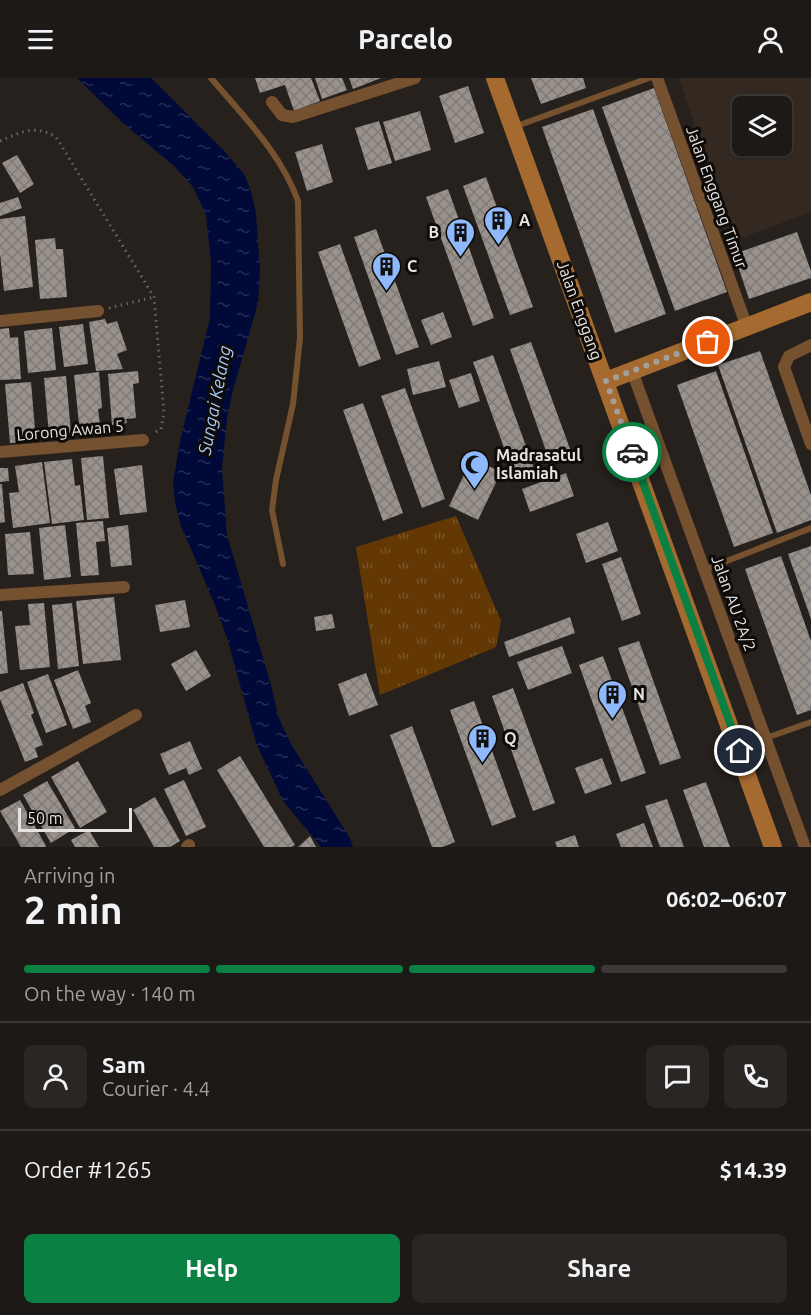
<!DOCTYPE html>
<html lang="en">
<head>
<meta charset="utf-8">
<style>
	:root { --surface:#1d1916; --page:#2a2623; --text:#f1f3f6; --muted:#a0a0a1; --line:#3b3835; --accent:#0b8043 }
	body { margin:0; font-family:Ubuntu,sans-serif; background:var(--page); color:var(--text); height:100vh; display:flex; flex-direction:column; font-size:22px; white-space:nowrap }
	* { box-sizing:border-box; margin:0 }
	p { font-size:20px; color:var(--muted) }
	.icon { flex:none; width:33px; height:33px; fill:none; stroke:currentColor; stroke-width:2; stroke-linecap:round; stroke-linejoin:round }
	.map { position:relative; height:769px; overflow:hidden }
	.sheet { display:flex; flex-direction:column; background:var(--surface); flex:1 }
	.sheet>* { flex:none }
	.tools { position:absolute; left:732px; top:18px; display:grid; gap:12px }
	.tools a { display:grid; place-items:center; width:60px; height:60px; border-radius:9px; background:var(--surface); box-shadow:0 2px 4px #0004,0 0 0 2px var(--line); font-size:30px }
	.scale { position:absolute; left:18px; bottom:15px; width:114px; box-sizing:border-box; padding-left:6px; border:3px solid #e7e3e0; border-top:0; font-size:16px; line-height:21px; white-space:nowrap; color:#e7e3e0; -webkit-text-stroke:4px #0e0b09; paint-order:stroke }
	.pin { position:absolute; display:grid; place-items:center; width:51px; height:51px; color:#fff; margin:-26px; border:3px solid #fff; border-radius:50%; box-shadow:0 2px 6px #0007 }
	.courier { position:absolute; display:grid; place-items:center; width:60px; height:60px; margin:-30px; border:4px solid #0b8043; border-radius:50%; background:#fff; color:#222; box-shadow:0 2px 8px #0007 }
	.summary em { font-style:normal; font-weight:600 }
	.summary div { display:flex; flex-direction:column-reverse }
	.summary { display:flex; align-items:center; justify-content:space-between; height:102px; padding:0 24px }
	h1 { font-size:39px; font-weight:600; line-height:45px }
	.bar { display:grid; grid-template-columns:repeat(4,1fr); gap:9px 6px; align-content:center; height:72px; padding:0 24px }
	.bar i { height:8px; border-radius:4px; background:var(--line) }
	.bar .on { background:var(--accent) }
	.bar p { grid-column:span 4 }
	.line { display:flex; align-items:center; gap:15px; padding:0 24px; border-top:2px solid var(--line) }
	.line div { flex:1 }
	.round { display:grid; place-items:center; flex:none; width:63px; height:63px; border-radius:9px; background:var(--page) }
	.cta { display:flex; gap:12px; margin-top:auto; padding:12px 24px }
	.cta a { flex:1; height:69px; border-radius:9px; background:var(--accent); color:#fff; font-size:24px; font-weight:600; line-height:69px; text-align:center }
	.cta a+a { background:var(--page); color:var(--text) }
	header { display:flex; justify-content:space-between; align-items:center; height:78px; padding:0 24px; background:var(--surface); font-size:27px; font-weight:600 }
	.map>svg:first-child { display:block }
</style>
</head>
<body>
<header><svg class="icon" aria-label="menu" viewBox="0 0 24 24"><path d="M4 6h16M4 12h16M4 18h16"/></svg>Parcelo<svg class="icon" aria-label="person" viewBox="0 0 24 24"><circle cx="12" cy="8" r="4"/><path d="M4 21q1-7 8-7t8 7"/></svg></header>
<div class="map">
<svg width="811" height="769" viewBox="0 0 811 769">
	<defs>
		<pattern id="grass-tufts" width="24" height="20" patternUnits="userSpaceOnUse" patternTransform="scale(1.5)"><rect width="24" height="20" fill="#643805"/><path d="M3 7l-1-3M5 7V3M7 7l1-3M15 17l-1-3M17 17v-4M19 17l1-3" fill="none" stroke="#7a5529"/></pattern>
		<pattern id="water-ripples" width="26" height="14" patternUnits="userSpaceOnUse" patternTransform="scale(1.5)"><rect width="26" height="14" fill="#000938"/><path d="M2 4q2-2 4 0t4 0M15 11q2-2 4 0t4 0" fill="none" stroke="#252d54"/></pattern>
		<pattern id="building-cross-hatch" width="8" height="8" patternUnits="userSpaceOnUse" patternTransform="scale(1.5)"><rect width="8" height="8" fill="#98918c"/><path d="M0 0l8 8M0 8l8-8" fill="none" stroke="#7f7a76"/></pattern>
	</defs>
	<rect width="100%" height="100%" fill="#27211d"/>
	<path fill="#332921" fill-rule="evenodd" d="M 679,0 L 811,0 L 811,134 L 733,163 ZM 742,28 L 782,28 L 782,68 L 742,68 Z"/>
	<path fill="url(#grass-tufts)" d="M 456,438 L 501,543 L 496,569 L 380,617 L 356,469 Z"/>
	<path fill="url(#water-ripples)" d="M 77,0 L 151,0 L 226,75 L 244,96 L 251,113 L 256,136 L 260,191 L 258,225 L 233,312 L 227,341 L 222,391 L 227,457 L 271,607 L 278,638 L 291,666 L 350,760 L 353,769 L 321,769 L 283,723 L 256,665 L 228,563 L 215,527 L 181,448 L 175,425 L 173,405 L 180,363 L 210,240 L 211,185 L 206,137 L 193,109 L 174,88 L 124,46 Z"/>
	<path fill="url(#building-cross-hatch)" d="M 255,0 L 311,0 L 320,23 L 294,33 L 285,7 L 260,15 Z
		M 315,0 L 342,0 L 347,12 L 322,21 Z
		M 349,0 L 381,0 L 353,11 Z
		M 531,0 L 583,0 L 586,10 L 541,26 Z
		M 468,8 L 484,55 L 455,65 L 439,18 Z
		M 654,10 L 727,214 L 675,233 L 602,29 Z
		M 593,31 L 666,236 L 615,255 L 542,49 Z
		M 420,33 L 431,72 L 395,83 L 383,44 Z
		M 379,43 L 392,85 L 368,92 L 355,50 Z
		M 322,66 L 333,104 L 307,113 L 295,74 Z
		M 17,77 L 34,106 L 20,115 L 2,85 Z
		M 486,99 L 533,229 L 510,237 L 463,108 Z
		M 448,111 L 494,240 L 473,248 L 426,119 Z
		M 18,119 L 22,130 L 0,138 L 0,125 Z
		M 25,138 L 33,209 L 4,213 L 0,176 L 0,141 Z
		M 376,151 L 419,269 L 396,277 L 354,159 Z
		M 797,154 L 811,193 L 811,200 L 749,221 L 734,176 Z
		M 55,160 L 56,171 L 63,171 L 67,219 L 40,221 L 35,162 Z
		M 340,166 L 381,281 L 359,289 L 318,174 Z
		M 443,234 L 452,259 L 431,267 L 421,242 Z
		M 105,241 L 107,246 L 117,243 L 127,272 L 117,276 L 123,291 L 96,293 L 89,244 Z
		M 83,246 L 88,286 L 64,289 L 59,249 Z
		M 9,250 L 10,260 L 18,259 L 21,301 L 0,302 L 0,251 Z
		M 52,250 L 56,292 L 28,295 L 24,253 Z
		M 531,264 L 573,379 L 551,387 L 510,271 Z
		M 760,273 L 811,417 L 811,442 L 777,455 L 718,287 Z
		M 493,277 L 535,393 L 515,400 L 473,284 Z
		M 439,283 L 446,309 L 413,317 L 407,291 Z
		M 138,293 L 139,305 L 133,306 L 136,340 L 126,341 L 127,345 L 112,347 L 108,296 Z
		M 716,293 L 773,455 L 734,469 L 677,307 Z
		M 99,294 L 102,330 L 98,331 L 101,354 L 80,356 L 74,297 Z
		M 471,295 L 480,323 L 459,330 L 449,302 Z
		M 66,298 L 71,355 L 49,357 L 44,300 Z
		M 31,304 L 36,363 L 10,365 L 5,306 Z
		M 405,310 L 445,421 L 422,430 L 381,318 Z
		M 363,325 L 403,435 L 383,443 L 343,332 Z
		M 103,378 L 109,440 L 87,442 L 81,380 Z
		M 472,380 L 501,394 L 478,442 L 449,428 Z
		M 72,381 L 75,408 L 80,407 L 84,442 L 52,446 L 44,384 Z
		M 42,384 L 50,445 L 13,450 L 9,415 L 19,414 L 15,388 Z
		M 142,387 L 147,434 L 120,437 L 114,391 Z
		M 0,390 L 8,390 L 9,403 L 0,404 Z
		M 566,395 L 574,418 L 530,434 L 522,411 Z
		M 0,406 L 2,406 L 5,444 L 0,445 Z
		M 103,443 L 105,463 L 96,464 L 99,497 L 81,498 L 76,445 Z
		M 608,444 L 618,473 L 586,485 L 576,456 Z
		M 65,447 L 71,499 L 44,502 L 39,450 Z
		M 128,447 L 132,487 L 111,489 L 107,450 Z
		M 30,454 L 34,496 L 8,497 L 5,456 Z
		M 811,468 L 811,541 L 788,476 Z
		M 781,478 L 811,563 L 811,632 L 797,637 L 745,491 Z
		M 621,479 L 641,536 L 622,543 L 602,486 Z
		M 114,519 L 121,582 L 83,586 L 76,523 Z
		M 185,522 L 190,549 L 160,554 L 155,527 Z
		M 44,525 L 50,589 L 20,592 L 15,548 L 30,547 L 28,526 Z
		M 72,525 L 79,588 L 58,591 L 52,527 Z
		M 0,533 L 2,533 L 8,595 L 0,596 Z
		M 332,536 L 335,550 L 316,553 L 314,539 Z
		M 570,539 L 575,555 L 509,579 L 504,564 Z
		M 639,563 L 681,680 L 660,687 L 618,570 Z
		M 562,568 L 572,595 L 528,612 L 517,584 Z
		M 196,572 L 211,598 L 186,613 L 171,586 Z
		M 603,578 L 646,695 L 621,704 L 579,587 Z
		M 78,592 L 91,625 L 85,628 L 91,644 L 73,651 L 54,602 Z
		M 366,595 L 378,627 L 349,638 L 338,606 Z
		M 48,596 L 67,647 L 46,655 L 27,604 Z
		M 23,605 L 34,635 L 31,637 L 43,667 L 35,670 L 38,679 L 25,684 L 0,621 L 0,614 Z
		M 513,610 L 555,725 L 533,733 L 492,618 Z
		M 474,623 L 516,739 L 492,748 L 450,632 Z
		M 412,648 L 455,764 L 443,769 L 432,769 L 390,657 Z
		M 190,663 L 202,691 L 189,697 L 186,690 L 169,697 L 160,676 Z
		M 240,678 L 295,767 L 291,769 L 264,769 L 217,692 Z
		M 602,680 L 612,706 L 585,716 L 575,690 Z
		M 78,683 L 107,734 L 80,750 L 51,699 Z
		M 184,702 L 206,749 L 186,758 L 164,711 Z
		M 47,703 L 75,750 L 51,765 L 23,717 Z
		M 706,704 L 730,769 L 704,769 L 683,712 Z
		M 155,719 L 180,763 L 170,769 L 154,769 L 133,732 Z
		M 667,721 L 684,769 L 660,769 L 645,728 Z
		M 20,722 L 46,768 L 45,769 L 21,769 L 0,733 Z
		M 644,745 L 653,769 L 621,769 L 616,756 Z
		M 89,752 L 99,769 L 75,769 L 71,762 Z
		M 575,757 L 579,769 L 557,769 L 555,764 Z
		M 310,758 L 316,769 L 298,769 Z"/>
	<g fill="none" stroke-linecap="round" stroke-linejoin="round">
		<path stroke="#6a6561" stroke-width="3" stroke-dasharray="1.5 4.5" stroke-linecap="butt" d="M 0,63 C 22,54 34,46 56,59 L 154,219 L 164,334 L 161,351 L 152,356
			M 109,230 L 154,219"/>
		<path stroke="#76512f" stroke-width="6" d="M 211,0 C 244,39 281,75 298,123 L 300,260 L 293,326 L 276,402 L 272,432 L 283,486
			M 514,49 L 649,0
			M 704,492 L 811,450
			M 766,660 L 811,644"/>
		<path stroke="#76512f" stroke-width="12" d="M 657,0 L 747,249
			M 272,24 L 282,37 L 293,39 L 415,0
			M 0,243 L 98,233
			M 811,267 L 789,278 L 784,289 L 811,366
			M 632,293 L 805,769
			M 0,374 L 143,362
			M 0,517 L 124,509
			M 0,712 L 136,637
			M 187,769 L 189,767"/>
		<path stroke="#a56a2f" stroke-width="18" d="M 495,0 L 773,769
			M 606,303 L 811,224"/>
	</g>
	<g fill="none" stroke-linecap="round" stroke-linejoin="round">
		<path stroke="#a49f9c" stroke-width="6" stroke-dasharray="0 10.8" d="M 632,374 L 606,303 L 708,264"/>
		<path stroke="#0b8043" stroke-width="8" d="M 632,374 L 740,673"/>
	</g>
	<defs>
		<symbol id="building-pin" viewBox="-11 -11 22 30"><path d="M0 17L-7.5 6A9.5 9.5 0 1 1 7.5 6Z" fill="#8eb9fc" stroke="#0e0b09"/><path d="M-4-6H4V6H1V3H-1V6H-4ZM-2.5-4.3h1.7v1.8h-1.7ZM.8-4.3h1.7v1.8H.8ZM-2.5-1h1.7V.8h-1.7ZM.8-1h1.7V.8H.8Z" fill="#111"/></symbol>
		<symbol id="mosque-pin" viewBox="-11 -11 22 30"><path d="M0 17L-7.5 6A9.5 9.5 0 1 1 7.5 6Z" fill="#8eb9fc" stroke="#0e0b09"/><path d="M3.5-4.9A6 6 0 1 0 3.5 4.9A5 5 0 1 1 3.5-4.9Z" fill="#111"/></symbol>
	</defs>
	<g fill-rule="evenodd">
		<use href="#building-pin" x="482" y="126" width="33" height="45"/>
		<use href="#building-pin" x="444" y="138" width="33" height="45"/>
		<use href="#building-pin" x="370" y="172" width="33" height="45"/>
		<use href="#mosque-pin" x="458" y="370" width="33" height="45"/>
		<use href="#building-pin" x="596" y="600" width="33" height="45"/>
		<use href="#building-pin" x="466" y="644" width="33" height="45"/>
	</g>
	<g text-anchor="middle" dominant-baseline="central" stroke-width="6" stroke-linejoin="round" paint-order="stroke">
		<g font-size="16" fill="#e7e3e0" stroke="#0e0b09">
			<text transform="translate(717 119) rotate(70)">Jalan Enggang Timur</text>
			<text transform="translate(580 232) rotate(70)">Jalan Enggang</text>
			<text transform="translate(70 352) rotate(-5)">Lorong Awan 5</text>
			<text transform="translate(734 525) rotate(70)">Jalan AU 2A/2</text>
		</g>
		<g font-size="16" font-weight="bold" fill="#e7e3e0" stroke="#0e0b09" text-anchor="start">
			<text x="519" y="142">A</text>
			<text x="439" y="154" text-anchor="end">B</text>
			<text x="407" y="188">C</text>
			<text x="496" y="377">Madrasatul<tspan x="496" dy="18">Islamiah</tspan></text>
			<text x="633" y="616">N</text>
			<text x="504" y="660">Q</text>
		</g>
		<g font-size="18" font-style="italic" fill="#a9c8f8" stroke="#0e0b09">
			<text transform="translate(214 322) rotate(-79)">Sungai Kelang</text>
		</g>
	</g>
</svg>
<div class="tools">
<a><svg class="icon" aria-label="layers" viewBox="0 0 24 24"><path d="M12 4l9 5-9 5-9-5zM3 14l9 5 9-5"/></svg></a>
</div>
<div class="scale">50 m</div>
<div class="pin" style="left:708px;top:264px;background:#ea580c"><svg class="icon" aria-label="bag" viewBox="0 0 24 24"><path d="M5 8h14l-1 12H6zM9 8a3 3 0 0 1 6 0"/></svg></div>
<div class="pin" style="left:740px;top:673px;background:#1f2937"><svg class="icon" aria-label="home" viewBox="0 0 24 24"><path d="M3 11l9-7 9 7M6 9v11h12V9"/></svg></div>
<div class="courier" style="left:632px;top:374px"><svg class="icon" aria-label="car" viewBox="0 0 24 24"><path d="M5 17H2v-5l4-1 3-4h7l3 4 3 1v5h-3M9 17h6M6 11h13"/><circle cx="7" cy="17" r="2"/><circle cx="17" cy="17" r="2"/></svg></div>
</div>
<section class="sheet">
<div class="summary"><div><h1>2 min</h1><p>Arriving in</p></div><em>06:02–06:07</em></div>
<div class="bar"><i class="on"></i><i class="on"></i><i class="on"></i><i></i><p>On the way · 140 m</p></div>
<div class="line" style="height:108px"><a class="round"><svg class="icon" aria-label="person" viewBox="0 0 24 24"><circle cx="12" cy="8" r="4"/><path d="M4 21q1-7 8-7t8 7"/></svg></a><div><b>Sam</b><p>Courier · 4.4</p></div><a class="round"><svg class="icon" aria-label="chat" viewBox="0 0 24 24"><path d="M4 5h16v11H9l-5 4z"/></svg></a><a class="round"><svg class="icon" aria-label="phone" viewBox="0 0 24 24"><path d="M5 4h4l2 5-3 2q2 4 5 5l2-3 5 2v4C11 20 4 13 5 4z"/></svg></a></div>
<div class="line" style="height:78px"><div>Order #1265</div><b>$14.39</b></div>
<div class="cta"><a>Help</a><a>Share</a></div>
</section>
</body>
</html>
